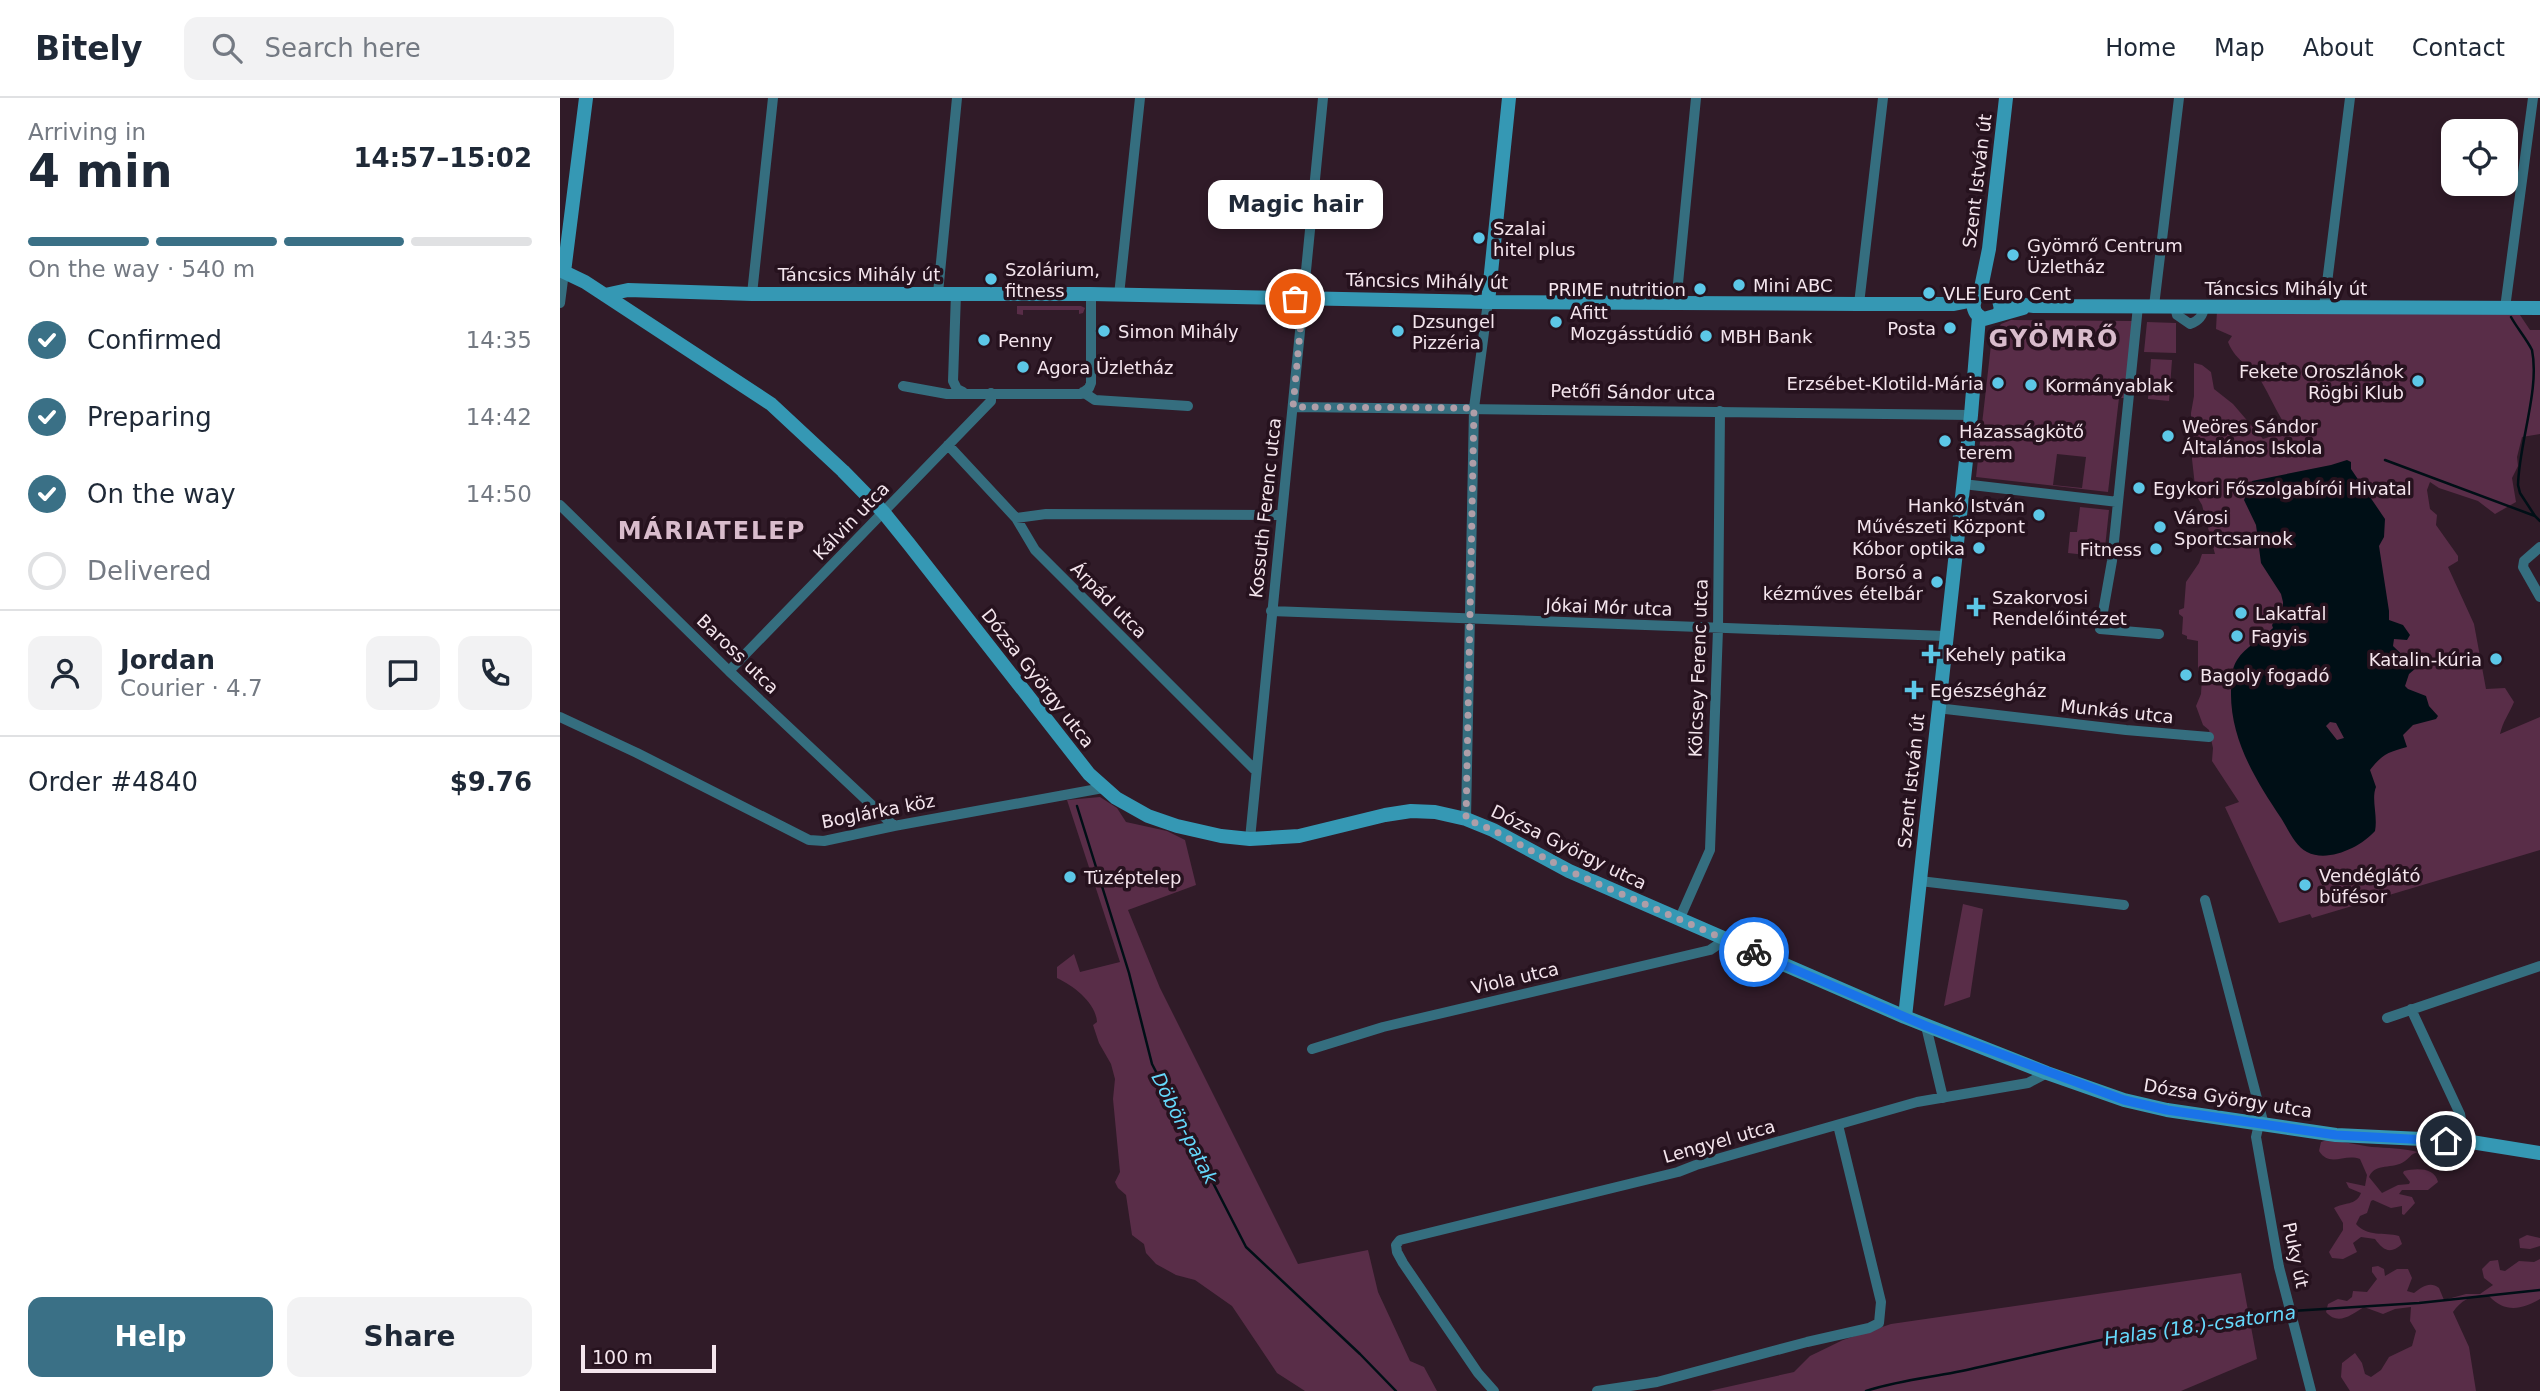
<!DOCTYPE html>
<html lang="en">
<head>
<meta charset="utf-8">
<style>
	:root { --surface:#fff; --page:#f2f2f3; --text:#1f2937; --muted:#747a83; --line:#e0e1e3; --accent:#3a7086 }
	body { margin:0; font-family:"DejaVu Sans",sans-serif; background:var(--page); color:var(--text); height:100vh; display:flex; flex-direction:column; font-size:26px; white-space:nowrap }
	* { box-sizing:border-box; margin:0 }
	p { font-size:23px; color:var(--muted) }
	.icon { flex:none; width:38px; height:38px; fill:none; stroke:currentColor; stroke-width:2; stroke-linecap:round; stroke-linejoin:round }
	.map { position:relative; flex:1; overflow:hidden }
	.details { display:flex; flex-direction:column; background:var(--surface); width:560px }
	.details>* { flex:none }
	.tools { position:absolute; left:1881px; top:21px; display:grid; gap:14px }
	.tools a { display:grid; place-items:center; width:77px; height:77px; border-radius:14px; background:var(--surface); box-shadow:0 4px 10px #0003; font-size:35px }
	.scale { position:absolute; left:21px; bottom:18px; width:135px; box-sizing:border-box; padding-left:7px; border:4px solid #f4e5ed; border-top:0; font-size:19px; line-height:24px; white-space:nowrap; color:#f4e5ed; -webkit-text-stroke:5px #26121e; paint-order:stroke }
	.pin { position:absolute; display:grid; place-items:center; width:60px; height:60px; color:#fff; margin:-30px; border:4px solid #fff; border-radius:50%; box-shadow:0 2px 7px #0007 }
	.courier { position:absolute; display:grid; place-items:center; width:70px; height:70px; margin:-35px; border:5px solid #1a73e8; border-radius:50%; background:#fff; color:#222; box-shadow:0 2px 9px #0007 }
	.bubble { position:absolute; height:49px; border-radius:14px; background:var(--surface); box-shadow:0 4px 10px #0003; font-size:23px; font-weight:700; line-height:49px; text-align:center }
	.summary em { font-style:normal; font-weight:700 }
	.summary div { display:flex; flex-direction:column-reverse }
	.summary { display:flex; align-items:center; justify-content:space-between; height:119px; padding:0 28px }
	h1 { font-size:46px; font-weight:700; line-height:52px }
	.bar { display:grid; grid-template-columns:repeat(4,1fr); gap:10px 7px; align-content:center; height:84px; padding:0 28px }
	.bar i { height:9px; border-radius:5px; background:var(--line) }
	.bar .on { background:var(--accent) }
	.bar p { grid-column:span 4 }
	.line { display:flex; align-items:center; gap:18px; padding:0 28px; border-top:2px solid var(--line) }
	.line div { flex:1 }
	.round { display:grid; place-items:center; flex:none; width:74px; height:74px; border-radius:14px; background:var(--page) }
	ol { padding:0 28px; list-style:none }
	li { display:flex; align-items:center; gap:21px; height:77px }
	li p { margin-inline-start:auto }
	li .icon { padding:7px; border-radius:50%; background:var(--accent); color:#fff; stroke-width:4 }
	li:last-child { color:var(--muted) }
	li i { width:38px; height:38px; border:4px solid var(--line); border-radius:50% }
	.button { display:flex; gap:14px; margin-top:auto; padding:14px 28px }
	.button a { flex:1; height:80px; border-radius:14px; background:var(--accent); color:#fff; font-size:28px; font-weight:700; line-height:80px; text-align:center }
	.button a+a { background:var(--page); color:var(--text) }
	header { display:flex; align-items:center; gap:42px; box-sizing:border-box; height:98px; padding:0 35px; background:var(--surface); border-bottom:2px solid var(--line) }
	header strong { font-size:33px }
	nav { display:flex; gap:38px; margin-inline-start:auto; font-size:24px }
	.search { width:490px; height:63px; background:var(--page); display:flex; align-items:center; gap:18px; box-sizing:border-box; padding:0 24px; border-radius:14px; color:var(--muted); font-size:26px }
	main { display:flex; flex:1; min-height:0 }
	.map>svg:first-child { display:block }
</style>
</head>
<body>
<header>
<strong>Bitely</strong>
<div class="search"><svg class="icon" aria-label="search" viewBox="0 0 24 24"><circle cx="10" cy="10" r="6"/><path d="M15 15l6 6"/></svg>Search here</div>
<nav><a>Home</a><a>Map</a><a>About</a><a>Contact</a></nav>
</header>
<main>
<section class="details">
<div class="summary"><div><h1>4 min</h1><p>Arriving in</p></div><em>14:57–15:02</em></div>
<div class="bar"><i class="on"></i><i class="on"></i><i class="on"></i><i></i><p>On the way · 540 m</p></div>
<ol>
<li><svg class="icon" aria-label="check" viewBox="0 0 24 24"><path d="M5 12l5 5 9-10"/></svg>Confirmed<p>14:35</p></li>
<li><svg class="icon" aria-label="check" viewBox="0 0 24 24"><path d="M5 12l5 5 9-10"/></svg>Preparing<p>14:42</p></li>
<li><svg class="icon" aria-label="check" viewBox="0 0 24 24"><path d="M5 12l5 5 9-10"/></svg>On the way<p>14:50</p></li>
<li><i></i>Delivered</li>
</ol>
<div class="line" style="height:126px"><a class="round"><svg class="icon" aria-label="person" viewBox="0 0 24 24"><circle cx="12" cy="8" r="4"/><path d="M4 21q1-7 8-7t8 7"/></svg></a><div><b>Jordan</b><p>Courier · 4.7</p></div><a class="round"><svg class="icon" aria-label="chat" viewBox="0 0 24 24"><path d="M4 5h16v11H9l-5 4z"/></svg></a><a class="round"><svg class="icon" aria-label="phone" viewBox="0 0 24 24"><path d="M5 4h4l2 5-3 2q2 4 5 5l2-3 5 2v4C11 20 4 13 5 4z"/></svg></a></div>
<div class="line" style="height:91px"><div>Order #4840</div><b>$9.76</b></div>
<div class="button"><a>Help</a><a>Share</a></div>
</section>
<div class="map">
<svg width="1980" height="1293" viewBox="0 0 1980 1293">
	<rect width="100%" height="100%" fill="#301b28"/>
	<path fill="#592d48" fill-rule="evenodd" d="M 457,208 L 521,208 L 525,210 L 523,215 L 519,216 L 519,212 L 463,212 L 463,217 L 457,216 Z
		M 1657,213 L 1958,214 L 1970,232 L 1980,232 L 1980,336 L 1962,339 L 1957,359 L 1958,368 L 1952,380 L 1956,404 L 1935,416 L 1918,403 L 1879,390 L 1870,384 L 1867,392 L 1870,411 L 1877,417 L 1876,427 L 1898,458 L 1898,463 L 1888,469 L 1914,526 L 1926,591 L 1945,590 L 1954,604 C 1949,616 1943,623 1940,636 L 1980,619 L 1980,752 L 1752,820 L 1750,816 L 1719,825 L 1665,709 L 1679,704 L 1652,663 L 1653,650 L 1649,632 L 1643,627 L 1636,608 L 1641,596 L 1642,578 L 1638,572 L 1638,543 L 1627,541 L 1627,538 L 1622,536 L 1623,519 L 1619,516 L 1619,512 L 1624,510 L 1626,484 L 1639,465 L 1642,456 L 1655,456 L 1642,407 L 1636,397 L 1632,361 L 1631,315 L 1634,298 L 1634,265 L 1642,267 L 1651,274 L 1654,291 L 1673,306 L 1703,341 L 1715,337 L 1726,328 C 1716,313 1710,298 1701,283 C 1691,266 1677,266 1668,244 L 1672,238 L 1656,231 Z
		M 1451,222 L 1572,223 L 1565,300 L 1559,300 L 1548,394 L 1416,379 L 1432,238 L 1441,226 ZM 1497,356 L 1526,359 L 1522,390 L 1493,387 Z
		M 1587,224 L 1616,225 L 1616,255 L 1584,254 Z
		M 1591,261 L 1612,262 L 1609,303 L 1588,301 Z
		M 1520,409 L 1549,412 L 1544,459 L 1508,455 L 1510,434 L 1517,434 Z
		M 540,699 L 557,710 L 566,724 L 607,733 L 625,742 L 636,787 L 568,812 L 600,890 L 738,1166 L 808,1152 L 818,1194 L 850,1263 L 864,1269 L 877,1293 L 745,1293 L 717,1275 L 672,1208 L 635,1182 L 616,1177 L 596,1166 L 586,1155 L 584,1146 L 572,1137 L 566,1097 L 558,1090 L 555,1084 L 560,1074 L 553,1001 L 555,981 L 551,966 L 539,945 L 533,927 L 537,924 C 536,905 514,888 497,880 L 497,869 L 514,856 L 520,874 L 560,864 L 507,702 Z
		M 1403,806 L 1423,811 L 1410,899 L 1384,908 Z
		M 1767,1042 C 1782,1043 1798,1047 1812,1049 C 1828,1050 1842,1050 1858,1054 C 1849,1057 1851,1059 1845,1063 C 1833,1072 1815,1064 1809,1079 L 1822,1095 L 1838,1087 L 1849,1086 L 1850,1084 L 1843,1075 L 1844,1073 C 1856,1070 1875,1069 1878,1084 L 1868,1092 L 1842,1092 L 1839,1096 L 1852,1099 L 1855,1105 L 1844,1117 L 1842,1116 L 1842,1108 L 1831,1110 L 1813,1102 L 1811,1103 L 1807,1115 L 1800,1118 L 1796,1126 C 1807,1139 1824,1134 1839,1138 L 1842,1146 C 1830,1157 1823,1152 1815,1141 L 1801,1139 L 1793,1145 L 1797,1154 L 1783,1161 L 1772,1160 L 1769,1154 L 1783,1132 L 1783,1125 L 1774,1110 C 1784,1104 1796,1108 1801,1095 L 1789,1090 L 1786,1084 L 1805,1088 L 1807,1077 L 1800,1061 C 1784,1055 1770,1070 1759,1053 L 1761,1044 Z
		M 1967,1137 L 1980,1140 L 1980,1148 L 1970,1151 L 1960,1150 L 1959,1141 Z
		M 1980,1161 L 1980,1201 C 1961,1212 1945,1215 1929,1198 C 1914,1196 1902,1201 1893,1214 L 1909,1249 L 1916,1293 L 1790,1293 L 1781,1279 L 1782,1265 L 1795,1255 L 1802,1265 L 1805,1276 L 1811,1279 L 1821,1272 L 1829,1259 L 1852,1248 L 1856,1233 L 1850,1223 L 1851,1209 L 1835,1211 L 1823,1216 L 1804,1209 C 1791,1217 1778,1228 1766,1214 L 1768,1206 L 1778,1201 L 1787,1203 L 1792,1199 L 1793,1193 L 1807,1194 L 1817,1181 L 1812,1174 L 1812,1169 L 1818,1168 L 1824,1171 L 1825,1178 L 1837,1171 L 1848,1171 L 1852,1180 L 1847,1193 L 1854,1195 C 1862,1189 1870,1183 1879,1190 L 1884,1202 L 1906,1196 L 1920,1196 L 1933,1187 L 1924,1180 L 1922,1171 L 1930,1163 L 1938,1162 L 1940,1172 L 1945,1173 L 1959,1163 L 1974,1164 Z
		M 1681,1175 L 1697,1261 L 1621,1293 L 1149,1293 L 1234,1274 L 1250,1258 L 1283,1242 L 1331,1226 Z"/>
	<path fill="#000f16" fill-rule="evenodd" d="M 1787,362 L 1791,364 L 1791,371 L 1825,421 L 1824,439 L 1819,448 L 1829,513 L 1829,522 L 1843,527 L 1850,537 L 1847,542 L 1834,541 L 1833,548 L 1856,570 L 1849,576 L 1845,588 L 1848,591 L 1866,598 L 1869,608 L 1878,618 L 1876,621 L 1853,627 L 1843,637 L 1847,649 C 1829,654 1822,656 1810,672 L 1816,689 C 1811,701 1818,718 1815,733 C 1801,749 1768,765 1747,754 C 1735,748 1728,731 1721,720 C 1695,681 1670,641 1671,593 C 1672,582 1671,571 1677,562 C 1685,549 1702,541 1713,530 L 1712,527 L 1723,510 L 1723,504 L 1721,496 L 1701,465 L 1696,427 L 1684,402 L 1692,383 L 1771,367 ZM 1770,624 L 1776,625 L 1784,640 L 1777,642 L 1766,628 Z"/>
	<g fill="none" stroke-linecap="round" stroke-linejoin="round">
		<path stroke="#000f16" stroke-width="2.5" d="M 1951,219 C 1957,230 1966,240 1972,252 C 1980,291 1959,345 1958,387 L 1960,395 L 1975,418
			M 1825,362 L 1975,418 L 1980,423
			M 517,708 L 569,875 L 592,966 L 686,1149 L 800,1256 L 836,1293
			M 1732,1213 L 1859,1205 L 1980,1192
			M 1306,1293 C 1342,1281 1379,1279 1415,1270 C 1518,1247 1621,1221 1726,1214"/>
		<path stroke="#356e7f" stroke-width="10" d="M 378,195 L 397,0
			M 396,195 L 393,283 L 397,291 L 403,294
			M 192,196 L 213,0
			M 559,197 L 580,0
			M 0,205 L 4,174
			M 1116,206 L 1136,0
			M 1299,206 L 1323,0
			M 1578,208 L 1552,463 L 1540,531 L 1599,536
			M 1594,208 L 1619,0
			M 1615,209 L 1617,217 L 1630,226 C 1639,223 1643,218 1644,209
			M 1764,209 L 1790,0
			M 1945,210 L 1973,0
			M 343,288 L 387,296 L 521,296 L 529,290 L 531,285 L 531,196
			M 523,294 L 535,302 L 628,308
			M 733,309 L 1411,317
			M 388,347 L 456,420 L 475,452 L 696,673
			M 1403,386 L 1558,404
			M 0,407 L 169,573 L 334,728
			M 456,420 L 486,416 L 722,417
			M 1980,449 L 1964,463 L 1963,469 L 1980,499
			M 711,513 L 1385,538
			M 169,573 L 431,303 L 431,295
			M 1377,610 L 1566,632 L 1649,639
			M 0,619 L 77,655 L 249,742 L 264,743 L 334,728 L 543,690
			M 906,721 L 914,310 L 928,204
			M 690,741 L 763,0
			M 1360,783 L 1564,807
			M 1645,802 L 1704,1027
			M 1119,822 L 1150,752 L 1158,531 L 1160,313
			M 1851,911 L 1900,1016 L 1905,1043
			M 1827,920 L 1980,868
			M 1366,928 L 1383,1000
			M 752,951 L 823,929 L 1150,852 L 1165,842
			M 1699,1026 L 1696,1039 L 1719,1169 L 1751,1293
			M 934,1293 L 918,1275 L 843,1165 L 837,1154 L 836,1147 L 840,1142 L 1118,1074 L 1136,1067 L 1357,1004 L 1468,985 L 1487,975
			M 1037,1293 L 1097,1284 L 1247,1244 L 1309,1230 L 1319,1225 L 1321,1204 L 1278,1027"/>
		<path stroke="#3598b4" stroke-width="14" d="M 0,172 L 25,184 L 211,306 L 283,373 L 324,415 L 349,446 L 529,676 L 556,700 L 588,718 L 617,728 L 661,738 L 690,741 L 739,738 L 825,717 L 851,713 L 875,714 L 906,721 L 933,732 L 1009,773 L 1345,919 L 1487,975 L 1564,1002 L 1607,1012 L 1776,1037 L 1905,1043 L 1980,1055
			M 4,174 L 26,0
			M 1420,195 L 1429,151 L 1446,0
			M 45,197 L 68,192 L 192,196 L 531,196 L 928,204 L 1299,206 L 1394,206 L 1414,202
			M 928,204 L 949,0
			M 1441,204 L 1474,208 L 1980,210
			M 1438,217 L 1441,211 L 1438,198 L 1426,193 C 1411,198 1409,215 1424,221 L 1463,210
			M 1345,919 L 1411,317 L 1419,219"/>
	</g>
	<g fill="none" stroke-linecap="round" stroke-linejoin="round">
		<path stroke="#af9ea8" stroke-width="7" stroke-dasharray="0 12.6" d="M 735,201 L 743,201 L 733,309 L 914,310 L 906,721 L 933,732 L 1009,773 L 1194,854"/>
		<path stroke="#1a73e8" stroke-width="9" d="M 1194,854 L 1366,928 L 1564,1002 L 1607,1012 L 1776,1037 L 1886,1043"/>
	</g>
	<g fill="#5cc7e7" stroke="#26121e" stroke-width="2.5">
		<circle cx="919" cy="140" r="7"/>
		<circle cx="1453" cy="157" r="7"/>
		<circle cx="431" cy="181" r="7"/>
		<circle cx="1179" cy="187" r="7"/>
		<circle cx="1140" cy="191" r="7"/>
		<circle cx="1369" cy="195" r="7"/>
		<circle cx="996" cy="224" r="7"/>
		<circle cx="1390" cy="230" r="7"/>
		<circle cx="544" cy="233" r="7"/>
		<circle cx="838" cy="233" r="7"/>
		<circle cx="1146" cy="238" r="7"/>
		<circle cx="424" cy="242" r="7"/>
		<circle cx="463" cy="269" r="7"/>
		<circle cx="1858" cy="283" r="7"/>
		<circle cx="1438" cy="285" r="7"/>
		<circle cx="1471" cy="287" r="7"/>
		<circle cx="1608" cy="338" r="7"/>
		<circle cx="1385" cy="343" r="7"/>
		<circle cx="1579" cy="390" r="7"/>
		<circle cx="1479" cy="417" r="7"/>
		<circle cx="1600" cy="429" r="7"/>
		<circle cx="1419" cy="450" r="7"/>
		<circle cx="1596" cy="451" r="7"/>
		<circle cx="1377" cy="484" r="7"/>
		<path d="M1412.5 498.5h7v7h7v7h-7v7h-7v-7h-7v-7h7z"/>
		<circle cx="1681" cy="515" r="7"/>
		<circle cx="1677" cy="538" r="7"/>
		<path d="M1367.5 545.5h7v7h7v7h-7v7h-7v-7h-7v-7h7z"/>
		<circle cx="1936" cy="561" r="7"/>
		<circle cx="1626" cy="577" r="7"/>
		<path d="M1350.5 581.5h7v7h7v7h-7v7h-7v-7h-7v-7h7z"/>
		<circle cx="510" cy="779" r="7"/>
		<circle cx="1745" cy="787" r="7"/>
	</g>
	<g text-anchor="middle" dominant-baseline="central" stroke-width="7" stroke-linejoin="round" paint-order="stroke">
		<g font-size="18" fill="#f4e5ed" stroke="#26121e">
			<text transform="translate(1417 83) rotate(-83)">Szent István út</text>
			<text x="299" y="176">Táncsics Mihály út</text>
			<text transform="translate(867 183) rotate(1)">Táncsics Mihály út</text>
			<text x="1726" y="190">Táncsics Mihály út</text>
			<text transform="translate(1073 294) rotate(1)">Petőfi Sándor utca</text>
			<text transform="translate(705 410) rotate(-84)">Kossuth Ferenc utca</text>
			<text transform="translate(291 423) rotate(-46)">Kálvin utca</text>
			<text transform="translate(549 502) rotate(45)">Árpád utca</text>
			<text transform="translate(1049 509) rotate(2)">Jókai Mór utca</text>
			<text transform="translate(178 556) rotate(44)">Baross utca</text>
			<text transform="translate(1138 570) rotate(-88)">Kölcsey Ferenc utca</text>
			<text transform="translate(478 580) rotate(52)">Dózsa György utca</text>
			<text transform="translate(1557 613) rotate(6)">Munkás utca</text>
			<text transform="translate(1351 683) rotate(-84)">Szent István út</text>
			<text transform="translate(318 713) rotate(-11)">Boglárka köz</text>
			<text transform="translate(1009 749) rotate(26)">Dózsa György utca</text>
			<text transform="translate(955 880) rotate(-13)">Viola utca</text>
			<text transform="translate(1668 1000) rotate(9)">Dózsa György utca</text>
			<text transform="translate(1159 1043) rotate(-16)">Lengyel utca</text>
			<text transform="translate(1736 1157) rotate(78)">Puky út</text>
		</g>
		<g font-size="18" fill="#f4e5ed" stroke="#26121e" text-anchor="start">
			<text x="933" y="130">Szalai<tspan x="933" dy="21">hitel plus</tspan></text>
			<text x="1467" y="147">Gyömrő Centrum<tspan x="1467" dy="21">Üzletház</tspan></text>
			<text x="445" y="171">Szolárium,<tspan x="445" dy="21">fitness</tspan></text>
			<text x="1193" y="187">Mini ABC</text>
			<text x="1126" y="191" text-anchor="end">PRIME nutrition</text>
			<text x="1383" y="195">VLE Euro Cent</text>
			<text x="1010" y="214">Afitt<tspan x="1010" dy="21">Mozgásstúdió</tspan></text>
			<text x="852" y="223">Dzsungel<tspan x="852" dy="21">Pizzéria</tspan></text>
			<text x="1376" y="230" text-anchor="end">Posta</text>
			<text x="558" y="233">Simon Mihály</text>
			<text x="1160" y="238">MBH Bank</text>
			<text x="438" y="242">Penny</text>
			<text x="477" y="269">Agora Üzletház</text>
			<text x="1844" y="273" text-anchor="end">Fekete Oroszlánok<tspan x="1844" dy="21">Rögbi Klub</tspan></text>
			<text x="1424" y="285" text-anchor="end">Erzsébet-Klotild-Mária</text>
			<text x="1485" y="287">Kormányablak</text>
			<text x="1622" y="328">Weöres Sándor<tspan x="1622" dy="21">Általános Iskola</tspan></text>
			<text x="1399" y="333">Házasságkötő<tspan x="1399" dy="21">terem</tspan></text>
			<text x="1593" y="390">Egykori Főszolgabírói Hivatal</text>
			<text x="1465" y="407" text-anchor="end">Hankó István<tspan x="1465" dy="21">Művészeti Központ</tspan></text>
			<text x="1614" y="419">Városi<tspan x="1614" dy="21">Sportcsarnok</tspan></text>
			<text x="1405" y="450" text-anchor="end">Kóbor optika</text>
			<text x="1582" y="451" text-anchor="end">Fitness</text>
			<text x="1363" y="474" text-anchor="end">Borsó a<tspan x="1363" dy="21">kézműves ételbár</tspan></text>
			<text x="1432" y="499">Szakorvosi<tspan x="1432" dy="21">Rendelőintézet</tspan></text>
			<text x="1695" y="515">Lakatfal</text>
			<text x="1691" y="538">Fagyis</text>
			<text x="1385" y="556">Kehely patika</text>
			<text x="1922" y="561" text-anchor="end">Katalin-kúria</text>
			<text x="1640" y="577">Bagoly fogadó</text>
			<text x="1370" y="592">Egészségház</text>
			<text x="1759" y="777">Vendéglátó<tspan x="1759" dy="21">büfésor</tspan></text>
			<text x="524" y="779">Tüzéptelep</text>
		</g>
		<g font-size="19" font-style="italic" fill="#65d9fc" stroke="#26121e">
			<text transform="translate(625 1030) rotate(63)">Döbön-patak</text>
			<text transform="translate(1640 1227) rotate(-8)">Halas (18.)-csatorna</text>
		</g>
		<g font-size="24" font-weight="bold" letter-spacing="2" fill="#d9bccc" stroke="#26121e">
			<text x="1494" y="241">GYÖMRŐ</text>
			<text x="152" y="433">MÁRIATELEP</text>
		</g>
	</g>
</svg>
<div class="tools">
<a><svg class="icon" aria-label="locate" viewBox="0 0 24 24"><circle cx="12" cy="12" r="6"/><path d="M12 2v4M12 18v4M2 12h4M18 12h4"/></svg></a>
</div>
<div class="scale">100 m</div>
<div class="pin" style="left:735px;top:201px;background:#ea580c"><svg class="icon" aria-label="bag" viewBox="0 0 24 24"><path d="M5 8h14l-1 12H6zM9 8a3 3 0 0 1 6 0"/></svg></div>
<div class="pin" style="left:1886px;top:1043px;background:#1f2937"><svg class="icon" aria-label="home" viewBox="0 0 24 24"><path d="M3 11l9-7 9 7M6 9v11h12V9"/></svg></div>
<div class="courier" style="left:1194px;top:854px"><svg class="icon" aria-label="bike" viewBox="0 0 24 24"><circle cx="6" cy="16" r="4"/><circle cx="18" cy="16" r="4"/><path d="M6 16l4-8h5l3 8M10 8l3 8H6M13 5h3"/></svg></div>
<div class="bubble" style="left:648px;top:82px;width:175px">Magic hair</div>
</div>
</main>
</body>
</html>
